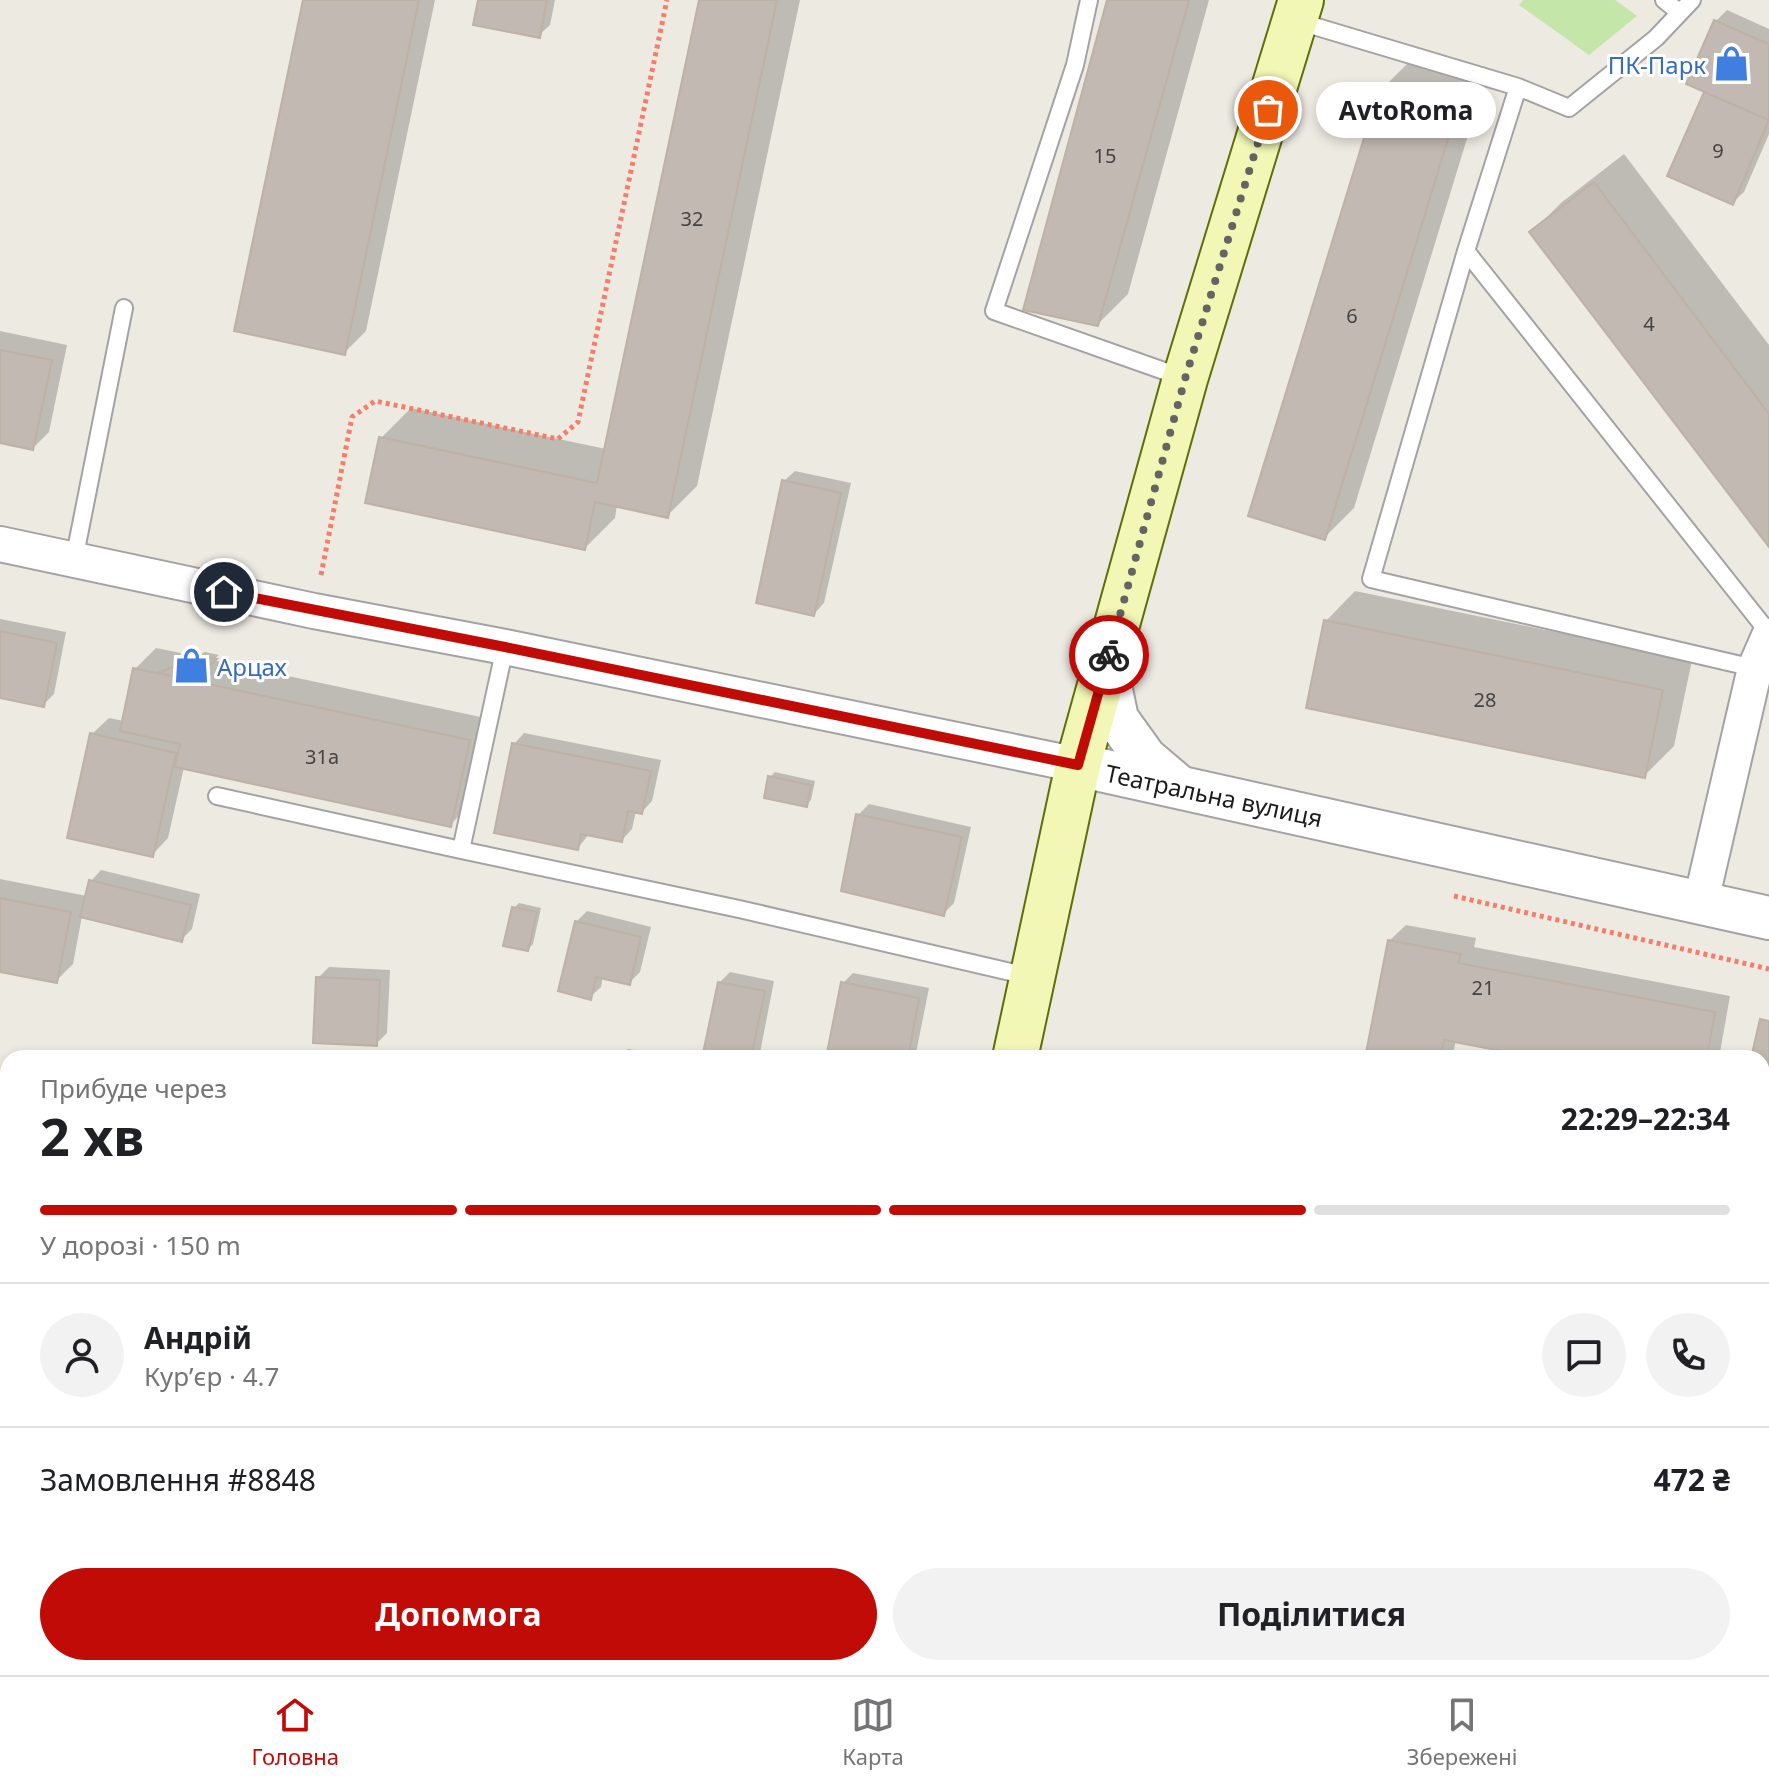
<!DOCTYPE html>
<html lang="uk">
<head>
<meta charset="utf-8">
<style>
	:root { --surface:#fff; --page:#f2f2f2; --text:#202124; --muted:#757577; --line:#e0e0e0; --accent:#c10b07 }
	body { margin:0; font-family:"Noto Sans",sans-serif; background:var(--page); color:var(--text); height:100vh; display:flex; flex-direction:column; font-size:30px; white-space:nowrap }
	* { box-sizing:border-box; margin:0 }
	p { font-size:26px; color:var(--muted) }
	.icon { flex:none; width:44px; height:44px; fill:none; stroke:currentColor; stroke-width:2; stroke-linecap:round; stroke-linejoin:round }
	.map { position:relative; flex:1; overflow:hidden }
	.sheet { position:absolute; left:0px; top:1050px; width:1770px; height:626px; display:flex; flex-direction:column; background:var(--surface); border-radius:24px 24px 0 0; box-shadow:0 4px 12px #0003 }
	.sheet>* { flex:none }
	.pin { position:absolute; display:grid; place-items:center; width:68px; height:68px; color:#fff; margin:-34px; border:4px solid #fff; border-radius:50%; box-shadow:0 2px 8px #0007 }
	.courier { position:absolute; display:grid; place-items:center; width:80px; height:80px; margin:-40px; border:6px solid #c10b07; border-radius:50%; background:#fff; color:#222; box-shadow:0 2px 10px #0007 }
	.bubble { position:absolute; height:56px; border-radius:28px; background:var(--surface); box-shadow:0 4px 12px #0003; font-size:26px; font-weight:700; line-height:56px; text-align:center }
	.headline em { font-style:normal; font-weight:700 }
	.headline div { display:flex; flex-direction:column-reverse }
	.headline { display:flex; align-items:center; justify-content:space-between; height:136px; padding:0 40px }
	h1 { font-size:52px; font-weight:700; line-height:60px }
	.bar { display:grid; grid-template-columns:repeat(4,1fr); gap:12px 8px; align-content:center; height:96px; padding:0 40px }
	.bar i { height:10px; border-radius:6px; background:var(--line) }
	.bar .active { background:var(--accent) }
	.bar p { grid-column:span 4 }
	.line { display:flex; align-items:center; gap:20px; padding:0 40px; border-top:2px solid var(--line) }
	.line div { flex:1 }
	.round { display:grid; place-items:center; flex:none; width:84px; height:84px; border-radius:42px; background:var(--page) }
	.primary-button { display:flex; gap:16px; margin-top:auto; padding:16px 40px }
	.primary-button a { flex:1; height:92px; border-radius:48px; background:var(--accent); color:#fff; font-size:32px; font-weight:700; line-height:92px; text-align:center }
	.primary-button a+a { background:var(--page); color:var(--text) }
	.tabs { display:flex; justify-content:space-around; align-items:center; height:112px; border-top:2px solid var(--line); background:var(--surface); font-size:22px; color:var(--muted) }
	.tabs a { display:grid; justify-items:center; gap:4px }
	.tabs .active { color:var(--accent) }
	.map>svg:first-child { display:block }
</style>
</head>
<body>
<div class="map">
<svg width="1769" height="1675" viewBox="0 0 1769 1675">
	<rect width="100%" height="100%" fill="#edeae2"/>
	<path fill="#c5e6a9" d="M 1523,0 L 1615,0 L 1637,16 L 1589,55 L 1519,5 Z"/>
	<path fill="#82daba" d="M 997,1668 L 1221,1668 L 1220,1675 L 995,1675 Z
		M 1270,1668 L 1483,1668 L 1481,1675 L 1269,1675 Z"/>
	<path fill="#0003" d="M 305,0 L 435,0 L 366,331 L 345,352 Z
		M 480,0 L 555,0 L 550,25 L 539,35 Z
		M 701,0 L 800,0 L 697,486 L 667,516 L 617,505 L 615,518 L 585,548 L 381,438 L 411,408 L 606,449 Z
		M 1109,0 L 1209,0 L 1128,294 L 1098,324 Z
		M 1727,10 L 1769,29 L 1769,134 L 1744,192 L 1733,202 L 1670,175 L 1707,91 L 1716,21 Z
		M 1411,60 L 1484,83 L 1354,508 L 1324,538 L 1381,90 Z
		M 1624,154 L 1769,345 L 1769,544 L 1532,232 L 1562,202 Z
		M 0,331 L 67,345 L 49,432 L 33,448 L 0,441 Z
		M 795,471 L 851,483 L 824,603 L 814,614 L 784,481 Z
		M 1355,591 L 1692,660 L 1674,746 L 1644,776 L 1326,621 Z
		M 0,619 L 66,632 L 54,694 L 43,705 L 0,696 Z
		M 156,648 L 196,656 L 205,652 L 219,655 L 213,660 L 490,719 L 472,803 L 450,825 L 184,767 L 168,838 L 152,855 L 92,734 L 109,718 L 124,721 L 135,669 Z
		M 524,733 L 661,760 L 652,801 L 642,812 L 636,811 L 632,829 L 622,840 L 589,834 L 578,848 L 514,744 Z
		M 775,772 L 815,781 L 811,800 L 806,805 L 770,777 Z
		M 869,804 L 971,827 L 954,903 L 943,914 L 858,815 Z
		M 101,870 L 200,894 L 192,929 L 181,940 L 82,916 L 73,964 L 56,981 L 0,970 L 0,879 L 87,896 L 91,881 Z
		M 519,903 L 541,908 L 533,944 L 528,949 L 514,908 Z
		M 587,911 L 651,927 L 640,972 L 629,983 L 603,976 L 601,987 L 590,997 L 576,922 Z
		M 1406,925 L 1476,938 L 1474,947 L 1730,996 L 1719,1058 L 1549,1058 L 1456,1040 L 1452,1058 L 1367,1058 L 1389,941 Z
		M 329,967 L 390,970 L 387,1033 L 376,1044 L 318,978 Z
		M 730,972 L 774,981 L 759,1058 L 704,1058 L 719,983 Z
		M 853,973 L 929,988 L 915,1058 L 828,1058 L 843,983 Z
		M 628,1049 L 676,1057 L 675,1058 L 619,1058 Z
		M 556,1053 L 578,1058 L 551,1058 Z
		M 1762,1324 L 1769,1325 L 1769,1655 L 1762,1663 Z
		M 0,1538 L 8,1539 L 8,1668 L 191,1668 L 190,1675 L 0,1675 Z"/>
	<path fill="#c1b9b2" stroke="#beb1a5" stroke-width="2" d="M 303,0 L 419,0 L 345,355 L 234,331 Z
		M 478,0 L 547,0 L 540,38 L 473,25 Z
		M 699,0 L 777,0 L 668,518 L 595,502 L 585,550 L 365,503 L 379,437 L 597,483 Z
		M 1107,0 L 1189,0 L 1098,326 L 1023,310 Z
		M 1714,20 L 1769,44 L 1769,120 L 1686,84 Z
		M 1379,89 L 1456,113 L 1325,540 L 1248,516 Z
		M 1704,92 L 1769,120 L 1733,205 L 1667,176 Z
		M 1594,182 L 1769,414 L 1769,547 L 1529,232 Z
		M 0,350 L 52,360 L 33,450 L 0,443 Z
		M 782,480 L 841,493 L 814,616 L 756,603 Z
		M 1324,620 L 1663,690 L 1645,778 L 1306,708 Z
		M 0,631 L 57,643 L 44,707 L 0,698 Z
		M 199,656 L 217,659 L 192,680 L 158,673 Z
		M 133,668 L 470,740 L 451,827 L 175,767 L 180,744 L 120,731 Z
		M 90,733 L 176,753 L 153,857 L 67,838 Z
		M 512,743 L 651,771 L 642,814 L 628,811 L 622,842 L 581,834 L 578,850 L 494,833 Z
		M 768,776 L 811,785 L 807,807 L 764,798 Z
		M 856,814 L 962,837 L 944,916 L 841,891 Z
		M 89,880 L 191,905 L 182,942 L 80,917 Z
		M 0,898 L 71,912 L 57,983 L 0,972 Z
		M 512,907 L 537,912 L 528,951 L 503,946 Z
		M 575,921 L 641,937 L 630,985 L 596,977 L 591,1000 L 558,991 Z
		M 1388,940 L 1461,954 L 1458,963 L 1715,1012 L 1707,1058 L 1538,1058 L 1444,1040 L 1440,1058 L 1365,1058 Z
		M 316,977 L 380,980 L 377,1046 L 313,1043 Z
		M 718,982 L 765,991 L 751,1058 L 702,1058 Z
		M 841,982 L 919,998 L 908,1058 L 826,1058 Z
		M 1760,1019 L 1769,1021 L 1769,1124 L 1762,1123 L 1762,1058 L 1751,1058 Z
		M 1762,1336 L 1769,1337 L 1769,1616 L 1762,1652 Z
		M 0,1562 L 8,1564 L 8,1668 L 175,1668 L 173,1675 L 0,1675 Z"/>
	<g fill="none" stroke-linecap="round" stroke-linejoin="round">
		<defs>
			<path id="service" d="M 1089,0 L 1075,65 L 994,311 L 1184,378
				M 1664,0 L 1679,12
				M 1297,21 L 1518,87 L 1569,108 L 1656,38 L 1692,0
				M 1518,87 L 1466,251 L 1769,633
				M 1466,251 L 1371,579 L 1758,669
				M 74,560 L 124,308
				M 217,796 L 461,850 L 505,647
				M 461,850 L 739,909 L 1032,977
				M 1762,1293 L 1769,1294
				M 331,1675 L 332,1668"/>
			<path id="minor" d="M 0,544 L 314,611 L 505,647 L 1078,765
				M 1701,901 L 1755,668 L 1769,636"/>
			<path id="tertiary" d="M 1106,666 L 1117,719 L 1145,758 L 1178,786
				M 1078,765 L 1769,918"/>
			<path id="secondary" d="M 1015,1058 L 1078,765 L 1185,379 L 1301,0
				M 883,1675 L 885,1668"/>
		</defs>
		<use href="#service" stroke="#a3a3a3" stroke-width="20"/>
		<use href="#minor" stroke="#a3a3a3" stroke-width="38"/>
		<use href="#tertiary" stroke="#a3a3a3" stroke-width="46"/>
		<use href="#secondary" stroke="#606e08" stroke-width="48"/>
		<path stroke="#f57d6b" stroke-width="5" stroke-dasharray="4 4" stroke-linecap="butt" d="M 321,575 L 352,417 L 375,401 L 558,439 L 578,422 L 667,0
			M 1454,896 L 1769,969"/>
		<use href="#service" stroke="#fff" stroke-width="16"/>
		<use href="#minor" stroke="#fff" stroke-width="34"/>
		<use href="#tertiary" stroke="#fff" stroke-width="42"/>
		<use href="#secondary" stroke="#f2f7b6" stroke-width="44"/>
	</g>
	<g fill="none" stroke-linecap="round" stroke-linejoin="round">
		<path stroke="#656461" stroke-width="8" stroke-dasharray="0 14.4" d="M 1109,655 L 1185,379 L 1268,110"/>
		<path stroke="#c10b07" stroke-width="10" d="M 224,592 L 505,647 L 1078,765 L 1109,655"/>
	</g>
	<defs>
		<symbol id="shop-bare" viewBox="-9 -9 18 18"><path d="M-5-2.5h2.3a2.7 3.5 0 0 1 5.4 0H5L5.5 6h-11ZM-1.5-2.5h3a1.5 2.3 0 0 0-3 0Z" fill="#3f7fe0" stroke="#fff" stroke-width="2.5" paint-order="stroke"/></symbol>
	</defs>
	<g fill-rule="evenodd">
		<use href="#shop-bare" x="1706" y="38" width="51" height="51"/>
		<use href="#shop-bare" x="166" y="640" width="51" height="51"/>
	</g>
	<g text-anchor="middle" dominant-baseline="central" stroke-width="6" stroke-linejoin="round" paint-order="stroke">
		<g font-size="20" fill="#454342">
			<text x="1718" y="150">9</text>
			<text x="1105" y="155">15</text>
			<text x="692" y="218">32</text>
			<text x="1352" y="315">6</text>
			<text x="1649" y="323">4</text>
			<text x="1485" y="699">28</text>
			<text x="322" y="756">31а</text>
			<text x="1483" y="987">21</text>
		</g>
		<g font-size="24" fill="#366cbe" stroke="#fff" text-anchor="end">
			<text x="1706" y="64">ПК-Парк</text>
			<text x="217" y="666" text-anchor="start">Арцах</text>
		</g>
		<g font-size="24" fill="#1c1c1c" stroke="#fff">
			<text transform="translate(1214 795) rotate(12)">Театральна вулиця</text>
		</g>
	</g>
</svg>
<div class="pin" style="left:1268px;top:110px;background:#ea580c"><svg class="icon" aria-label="bag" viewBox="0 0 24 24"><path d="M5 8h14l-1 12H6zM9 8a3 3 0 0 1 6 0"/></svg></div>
<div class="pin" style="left:224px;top:592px;background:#1f2937"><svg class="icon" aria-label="home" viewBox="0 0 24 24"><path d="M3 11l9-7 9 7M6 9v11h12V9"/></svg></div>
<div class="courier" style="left:1109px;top:655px"><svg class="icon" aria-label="bike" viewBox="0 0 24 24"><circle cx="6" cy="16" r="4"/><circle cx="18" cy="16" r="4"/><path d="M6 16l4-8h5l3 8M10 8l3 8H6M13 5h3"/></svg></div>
<div class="bubble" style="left:1316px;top:82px;width:180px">AvtoRoma</div>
<section class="sheet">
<div class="headline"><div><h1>2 хв</h1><p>Прибуде через</p></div><em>22:29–22:34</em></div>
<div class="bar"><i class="active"></i><i class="active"></i><i class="active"></i><i></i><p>У дорозі · 150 m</p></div>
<div class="line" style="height:144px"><a class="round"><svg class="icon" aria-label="person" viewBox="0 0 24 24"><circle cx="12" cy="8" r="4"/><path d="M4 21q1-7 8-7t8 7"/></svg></a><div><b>Андрій</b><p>Кур’єр · 4.7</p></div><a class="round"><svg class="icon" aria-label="chat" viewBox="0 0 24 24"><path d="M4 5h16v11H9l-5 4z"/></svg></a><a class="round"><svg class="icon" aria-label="phone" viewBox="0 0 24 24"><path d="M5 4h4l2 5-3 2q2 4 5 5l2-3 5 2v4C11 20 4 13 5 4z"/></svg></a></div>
<div class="line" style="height:104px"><div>Замовлення #8848</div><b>472 ₴</b></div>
<div class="primary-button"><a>Допомога</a><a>Поділитися</a></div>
</section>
</div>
<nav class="tabs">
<a class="active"><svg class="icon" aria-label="home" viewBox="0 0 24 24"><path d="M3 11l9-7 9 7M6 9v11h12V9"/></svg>Головна</a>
<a><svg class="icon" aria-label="map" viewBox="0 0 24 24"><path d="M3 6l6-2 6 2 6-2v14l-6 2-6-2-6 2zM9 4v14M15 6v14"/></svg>Карта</a>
<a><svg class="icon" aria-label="saved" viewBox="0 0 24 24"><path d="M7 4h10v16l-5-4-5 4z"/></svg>Збережені</a>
</nav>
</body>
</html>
